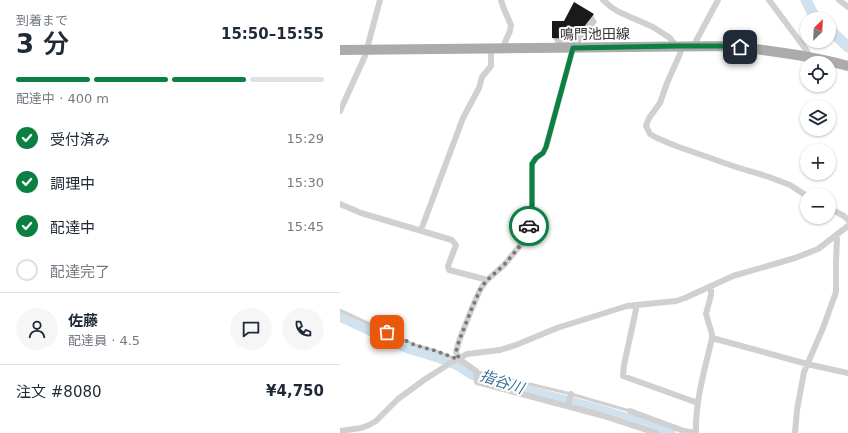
<!DOCTYPE html>
<html lang="ja">
<head>
<meta charset="utf-8">
<style>
	:root { --surface:#fff; --page:#f6f6f7; --text:#1f2937; --muted:#747a83; --line:#e0e1e3; --accent:#0b8043 }
	body { margin:0; font-family:"DejaVu Sans","Noto Sans JP",sans-serif; background:var(--page); color:var(--text); height:100vh; display:flex; flex-direction:column; font-size:15px; white-space:nowrap }
	* { box-sizing:border-box; margin:0 }
	p { font-size:13px; color:var(--muted) }
	.icon { flex:none; width:22px; height:22px; fill:none; stroke:currentColor; stroke-width:2; stroke-linecap:round; stroke-linejoin:round }
	.map { position:relative; flex:1; overflow:hidden }
	.panel { display:flex; flex-direction:column; background:var(--surface); width:340px }
	.panel>* { flex:none }
	.needle { width:26px; rotate:24deg }
	.controls { position:absolute; left:460px; top:12px; display:grid; gap:8px }
	.controls a { display:grid; place-items:center; width:36px; height:36px; border-radius:50%; background:var(--surface); box-shadow:0 1px 3px #0004; font-size:20px }
	.pin { position:absolute; display:grid; place-items:center; width:34px; height:34px; color:#fff; margin:-17px; border-radius:8px; box-shadow:0 2px 6px #0006 }
	.courier { position:absolute; display:grid; place-items:center; width:40px; height:40px; margin:-20px; border:3px solid #0b8043; border-radius:50%; background:#fff; color:#222; box-shadow:0 1px 5px #0007 }
	.summary em { font-style:normal; font-weight:600 }
	.summary div { display:flex; flex-direction:column-reverse }
	.summary { display:flex; align-items:center; justify-content:space-between; height:68px; padding:0 16px }
	h1 { font-size:26px; font-weight:600; line-height:30px }
	.bar { display:grid; grid-template-columns:repeat(4,1fr); gap:6px 4px; align-content:center; height:48px; padding:0 16px }
	.bar i { height:5px; border-radius:3px; background:var(--line) }
	.bar .on { background:var(--accent) }
	.bar p { grid-column:span 4 }
	.line { display:flex; align-items:center; gap:10px; padding:0 16px; border-top:1px solid var(--line) }
	.line div { flex:1 }
	.round { display:grid; place-items:center; flex:none; width:42px; height:42px; border-radius:21px; background:var(--page) }
	ol { padding:0 16px; list-style:none }
	li { display:flex; align-items:center; gap:12px; height:44px }
	li p { margin-inline-start:auto }
	li .icon { padding:4px; border-radius:50%; background:var(--accent); color:#fff; stroke-width:4 }
	li:last-child { color:var(--muted) }
	li i { width:22px; height:22px; border:2px solid var(--line); border-radius:50% }
	main { display:flex; flex:1; min-height:0 }
	.map>svg:first-child { display:block }
</style>
</head>
<body>
<main>
<section class="panel">
<div class="summary"><div><h1>3 分</h1><p>到着まで</p></div><em>15:50–15:55</em></div>
<div class="bar"><i class="on"></i><i class="on"></i><i class="on"></i><i></i><p>配達中 · 400 m</p></div>
<ol>
<li><svg class="icon" aria-label="check" viewBox="0 0 24 24"><path d="M5 12l5 5 9-10"/></svg>受付済み<p>15:29</p></li>
<li><svg class="icon" aria-label="check" viewBox="0 0 24 24"><path d="M5 12l5 5 9-10"/></svg>調理中<p>15:30</p></li>
<li><svg class="icon" aria-label="check" viewBox="0 0 24 24"><path d="M5 12l5 5 9-10"/></svg>配達中<p>15:45</p></li>
<li><i></i>配達完了</li>
</ol>
<div class="line" style="height:72px"><a class="round"><svg class="icon" aria-label="person" viewBox="0 0 24 24"><circle cx="12" cy="8" r="4"/><path d="M4 21q1-7 8-7t8 7"/></svg></a><div><b>佐藤</b><p>配達員 · 4.5</p></div><a class="round"><svg class="icon" aria-label="chat" viewBox="0 0 24 24"><path d="M4 5h16v11H9l-5 4z"/></svg></a><a class="round"><svg class="icon" aria-label="phone" viewBox="0 0 24 24"><path d="M5 4h4l2 5-3 2q2 4 5 5l2-3 5 2v4C11 20 4 13 5 4z"/></svg></a></div>
<div class="line" style="height:52px"><div>注文 #8080</div><b>¥4,750</b></div>
</section>
<div class="map">
<svg width="508" height="433" viewBox="0 0 508 433">
	<rect width="100%" height="100%" fill="#fff"/>
	<path fill="#0003" d="M 235,4 L 253,15 L 257,22 L 240,43 L 217,45 L 213,38 L 225,22 Z"/>
	<g fill="none" stroke-linecap="round" stroke-linejoin="round">
		<path stroke="#cfe2ee" stroke-width="11" d="M 466,0 L 473,14 L 478,19
			M 489,29 L 508,47
			M 0,316 L 68,348 L 98,357 L 118,365 L 132,374 L 150,381 L 253,408 L 298,422 L 330,433"/>
	</g>
	<path fill="#1a1a1a" d="M 234,2 L 254,14 L 236,37 L 231,39 L 212,38 L 212,21 L 224,21 Z"/>
	<g fill="none" stroke-linecap="round" stroke-linejoin="round">
		<path stroke="#d0d0d0" stroke-width="3" d="M 0,310 L 75,345 L 96,351 L 116,359
			M 136,371 L 150,376 L 173,380 L 231,394 L 290,411"/>
		<path stroke="#d0d0d0" stroke-width="6" d="M 161,0 L 164,9 L 171,25 L 170,31 L 162,49
			M 263,0 L 271,7 L 279,12 L 313,27 L 330,38 L 336,46
			M 429,0 L 467,51 L 469,56
			M 499,0 L 508,7
			M 342,46 L 340,54 L 327,83 L 320,103 L 309,118 L 306,126 L 310,134 L 317,138 L 336,146 L 396,167 L 429,177 L 450,185 L 467,196
			M 355,46 L 356,41 L 378,0
			M 233,48 L 206,147 L 203,153 L 196,158 L 192,164 L 192,205 L 187,233 L 184,241 L 164,265 L 146,281 L 140,290 L 132,308 L 119,341 L 116,352 L 119,359 L 136,371 L 137,382 L 264,416 L 316,433
			M 0,111 L 25,56 L 40,0
			M 0,204 L 21,213 L 112,240 L 116,245 L 108,266 L 109,270 L 144,279 L 146,281
			M 489,208 L 504,216 L 508,220
			M 81,230 L 123,118 L 139,88 L 142,77 L 151,66 L 151,49
			M 297,305 L 284,365 L 283,376 L 358,403
			M 372,338 L 467,364 L 508,373
			M 228,406 L 231,394
			M 290,411 L 344,431 L 355,433
			M 0,431 L 21,428 L 29,425 L 36,421 L 58,399 L 84,380 L 115,360 L 127,354 L 160,350 L 176,345 L 217,328 L 287,306 L 336,301 L 345,298 L 393,276 L 455,258 L 478,249 L 508,226
			M 356,433 C 355,401 365,369 372,338 L 372,334 L 366,314 L 371,295 L 371,287
			M 455,433 L 457,410 L 464,372 L 483,328 L 496,292 L 496,263 L 497,239 L 496,235"/>
		<path stroke="#ababab" stroke-width="10" d="M 0,50 L 387,46 C 428,50 468,55 508,66"/>
	</g>
	<g fill="none" stroke-linecap="round" stroke-linejoin="round">
		<path stroke="#7a7a7a" stroke-width="4" stroke-dasharray="0 7.2" d="M 47,332 L 75,345 L 96,351 L 117,359 L 119,358 L 116,352 L 119,341 L 132,308 L 140,290 L 146,281 L 164,265 L 184,241 L 187,233 L 189,226"/>
		<path stroke="#0b8043" stroke-width="5" d="M 189,226 L 192,205 L 192,164 L 196,158 L 203,153 L 206,147 L 233,48 L 336,46 L 387,46 L 400,47"/>
	</g>
	<g text-anchor="middle" dominant-baseline="central" stroke-width="4" stroke-linejoin="round" paint-order="stroke">
		<g font-size="14" fill="#333" stroke="#fff">
			<text transform="translate(255 34) rotate(-1)">鳴門池田線</text>
		</g>
		<g font-size="15" font-style="italic" fill="#3f7597" stroke="#fff">
			<text transform="translate(162 382) rotate(18)">指谷川</text>
		</g>
	</g>
</svg>
<div class="controls">
<a><svg class="needle" viewBox="-14 -14 28 28"><path d="M0-13l5 13h-10z" fill="#e53935"/><path d="M0 13l5-13h-10z" fill="#747a83"/></svg></a>
<a><svg class="icon" aria-label="locate" viewBox="0 0 24 24"><circle cx="12" cy="12" r="6"/><path d="M12 2v4M12 18v4M2 12h4M18 12h4"/></svg></a>
<a><svg class="icon" aria-label="layers" viewBox="0 0 24 24"><path d="M12 4l9 5-9 5-9-5zM3 14l9 5 9-5"/></svg></a>
<a>+</a>
<a>−</a>
</div>
<div class="pin" style="left:47px;top:332px;background:#ea580c"><svg class="icon" aria-label="bag" viewBox="0 0 24 24"><path d="M5 8h14l-1 12H6zM9 8a3 3 0 0 1 6 0"/></svg></div>
<div class="pin" style="left:400px;top:47px;background:#1f2937"><svg class="icon" aria-label="home" viewBox="0 0 24 24"><path d="M3 11l9-7 9 7M6 9v11h12V9"/></svg></div>
<div class="courier" style="left:189px;top:226px"><svg class="icon" aria-label="car" viewBox="0 0 24 24"><path d="M5 17H2v-5l4-1 3-4h7l3 4 3 1v5h-3M9 17h6M6 11h13"/><circle cx="7" cy="17" r="2"/><circle cx="17" cy="17" r="2"/></svg></div>
</div>
</main>
</body>
</html>
